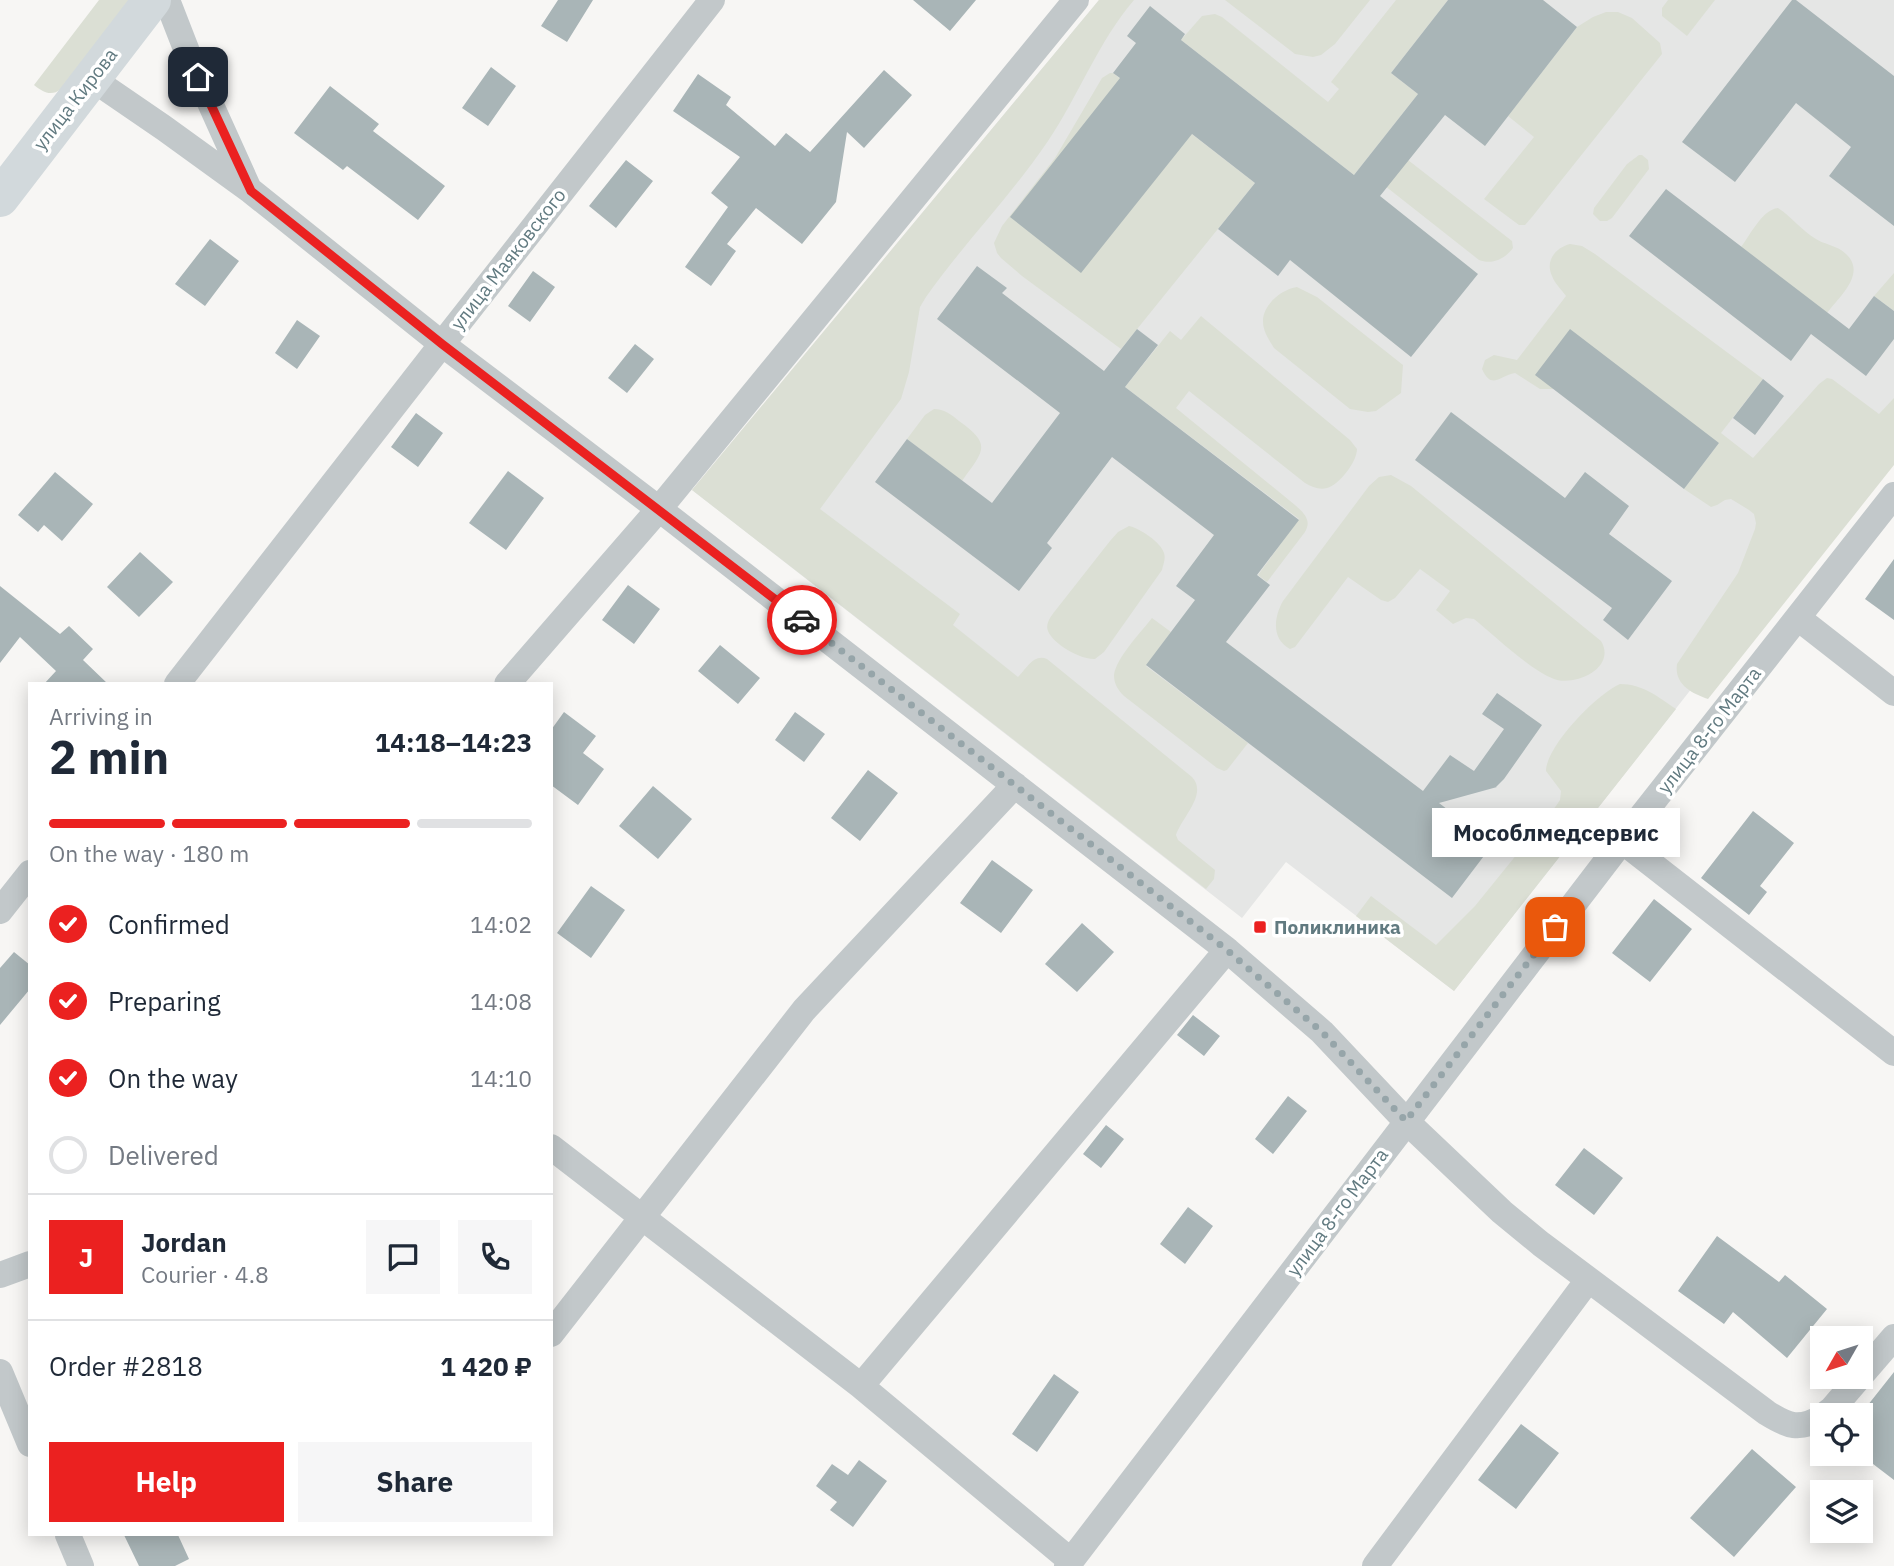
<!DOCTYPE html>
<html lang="en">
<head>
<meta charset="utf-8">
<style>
	:root { --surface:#fff; --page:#f6f6f7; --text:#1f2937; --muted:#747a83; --line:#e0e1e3; --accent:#eb2120 }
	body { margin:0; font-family:"IBM Plex Sans",sans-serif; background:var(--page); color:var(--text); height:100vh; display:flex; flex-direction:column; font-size:26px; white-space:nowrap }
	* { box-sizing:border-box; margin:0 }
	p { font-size:23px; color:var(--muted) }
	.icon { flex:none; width:38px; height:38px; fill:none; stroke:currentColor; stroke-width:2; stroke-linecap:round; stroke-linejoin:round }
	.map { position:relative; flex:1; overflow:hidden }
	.sheet { position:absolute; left:28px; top:682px; width:525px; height:854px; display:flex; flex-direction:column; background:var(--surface); border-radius:0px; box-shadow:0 4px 18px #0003 }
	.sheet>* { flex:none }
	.needle { width:46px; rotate:231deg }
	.controls { position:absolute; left:1810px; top:1326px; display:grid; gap:14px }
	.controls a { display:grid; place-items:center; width:63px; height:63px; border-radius:0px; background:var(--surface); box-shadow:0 4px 18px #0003; font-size:35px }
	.pin { position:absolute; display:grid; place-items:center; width:60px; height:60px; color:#fff; margin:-30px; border-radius:14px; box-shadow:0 4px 10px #0006 }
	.courier { position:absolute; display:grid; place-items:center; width:70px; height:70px; margin:-35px; border:5px solid #eb2120; border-radius:50%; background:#fff; color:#222; box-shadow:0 2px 9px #0007 }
	.bubble { position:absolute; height:49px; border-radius:0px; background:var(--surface); box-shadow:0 4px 18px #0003; font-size:23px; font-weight:800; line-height:49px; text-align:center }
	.overview em { font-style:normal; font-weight:800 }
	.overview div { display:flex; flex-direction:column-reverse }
	.overview { display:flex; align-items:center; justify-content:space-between; height:119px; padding:0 21px }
	h1 { font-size:46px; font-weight:800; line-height:52px }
	.bar { display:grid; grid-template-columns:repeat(4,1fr); gap:10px 7px; align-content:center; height:84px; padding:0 21px }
	.bar i { height:9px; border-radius:5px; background:var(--line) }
	.bar .active { background:var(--accent) }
	.bar p { grid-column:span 4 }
	.line { display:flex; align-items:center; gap:18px; padding:0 21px; border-top:2px solid var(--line) }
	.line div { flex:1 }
	.round { display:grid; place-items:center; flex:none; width:74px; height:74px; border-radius:0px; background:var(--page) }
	ol { padding:0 21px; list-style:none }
	li { display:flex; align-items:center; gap:21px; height:77px }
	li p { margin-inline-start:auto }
	li .icon { padding:7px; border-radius:50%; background:var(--accent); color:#fff; stroke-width:4 }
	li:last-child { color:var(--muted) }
	li i { width:38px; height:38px; border:4px solid var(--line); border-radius:50% }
	.action { display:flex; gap:14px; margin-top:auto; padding:14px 21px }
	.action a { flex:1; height:80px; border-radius:0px; background:var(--accent); color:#fff; font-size:28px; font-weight:800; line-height:80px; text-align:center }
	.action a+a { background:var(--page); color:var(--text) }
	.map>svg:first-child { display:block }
</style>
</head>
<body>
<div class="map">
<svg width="1894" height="1566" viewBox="0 0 1894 1566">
	<rect width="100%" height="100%" fill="#f7f6f4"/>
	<path fill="#e5e6e5" d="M 1099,0 L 1894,0 L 1894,431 L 1454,991 L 1286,862 L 1242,918 L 692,490 Z"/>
	<path fill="#dbdfd4" d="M 99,0 L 129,0 L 61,89 C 51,97 43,92 34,85 Z
		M 1099,0 L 1134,0 C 1098,42 1079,95 1048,141 C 1011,196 964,243 926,297 L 920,307 L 909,372 L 901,399 L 820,509 L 960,614 L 953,625 L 1018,677 C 1026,669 1034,653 1047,659 L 1192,777 C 1208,794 1182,817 1176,835 L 1178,840 L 1215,870 L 1214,879 L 1206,889 L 692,490 Z
		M 1225,0 L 1370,0 L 1335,44 L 1321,55 L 1313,57 L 1295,54 Z
		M 1396,0 L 1448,0 L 1391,73 L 1418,94 L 1354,175 L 1181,40 L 1202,16 L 1215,14 L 1222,17 L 1328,102 L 1339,89 L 1331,82 Z
		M 1668,0 L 1715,0 L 1687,36 L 1662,16 L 1662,8 Z
		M 1606,12 L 1618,12 L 1632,18 L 1660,43 L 1662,54 L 1532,217 L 1525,225 L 1519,225 L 1484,199 L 1534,137 L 1508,116 L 1577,27 L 1593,17 Z
		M 1110,73 L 1113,73 L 1255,183 L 1121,349 L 1022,276 L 1001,258 L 997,253 L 994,243 L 1002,226 L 1055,158 L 1102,78 Z
		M 1639,155 L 1642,155 L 1648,160 L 1649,169 L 1612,218 L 1607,221 L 1600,221 L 1593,214 L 1594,208 L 1627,164 Z
		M 1408,160 L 1512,241 L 1513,248 C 1505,259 1492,265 1479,260 L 1375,178 Z
		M 1778,208 C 1792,217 1802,231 1816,239 C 1824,244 1833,245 1841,250 C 1870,270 1842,294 1827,313 L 1741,247 C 1751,234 1762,210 1778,208 Z
		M 1570,244 L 1582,246 L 1595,254 L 1763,379 L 1721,433 L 1753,458 L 1819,384 L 1827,378 L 1832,379 L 1879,414 L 1894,398 L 1894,465 L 1708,699 C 1691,693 1674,684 1677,664 L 1738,573 L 1755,529 L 1756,523 L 1754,514 L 1749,510 L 1731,499 L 1725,500 L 1717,505 L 1711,507 L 1684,489 L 1719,443 L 1554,389 L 1540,389 L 1515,373 C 1500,375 1492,391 1482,369 L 1485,360 L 1494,355 L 1517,360 L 1566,296 C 1562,290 1555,284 1552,276 C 1545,261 1555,248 1570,244 Z
		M 1894,273 L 1894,311 L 1874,296 Z
		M 1297,287 L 1317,297 L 1403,365 L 1401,393 L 1376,411 L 1368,412 L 1350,409 L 1274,348 C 1269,340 1263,331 1263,322 C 1262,305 1282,289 1297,287 Z
		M 1201,316 L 1350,440 L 1357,449 C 1357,462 1339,485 1327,488 C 1319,490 1312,487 1305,483 L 1189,391 L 1176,408 L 1295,505 C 1304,513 1312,520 1305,532 L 1267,582 L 1258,575 L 1299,519 L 1125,387 L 1170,331 L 1181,340 Z
		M 934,409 C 944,409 951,414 959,421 C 993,445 983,451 962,481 L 907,439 L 925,415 Z
		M 1391,475 L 1411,486 L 1601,641 C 1617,668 1575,687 1554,679 C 1531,671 1494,635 1474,619 L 1466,618 L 1453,624 L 1436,610 L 1450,591 L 1420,569 L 1395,598 L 1388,602 L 1381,600 L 1348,577 L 1295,647 L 1290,649 C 1271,639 1274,617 1283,601 L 1369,486 L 1379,477 Z
		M 1129,526 C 1139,528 1161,542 1164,553 C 1166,559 1163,565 1162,570 L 1104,652 L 1095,659 C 1081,660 1053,644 1048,631 C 1045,624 1051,616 1055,611 L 1110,541 L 1118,532 Z
		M 1152,618 L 1171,632 L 1146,666 L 1248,743 L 1227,770 L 1224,771 L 1217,768 L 1124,696 C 1118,690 1114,684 1114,675 C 1116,658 1142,631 1152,618 Z
		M 1620,684 C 1643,684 1658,697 1676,709 L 1454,991 L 1356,916 L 1371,896 L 1436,945 L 1475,906 L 1556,806 L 1560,800 L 1561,791 L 1546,771 C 1546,746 1598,693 1620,684 Z"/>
	<path fill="#a9b5b7" d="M 558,0 L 593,0 L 567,42 L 541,26 Z
		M 913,0 L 976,0 L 950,31 Z
		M 1448,0 L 1543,0 L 1577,27 L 1485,146 L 1445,115 L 1380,196 L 1478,274 L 1411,357 L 1290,260 L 1278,276 L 1218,229 L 1255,183 L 1192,134 L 1081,273 L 1010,217 L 1120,78 L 1113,73 L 1136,43 L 1127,36 L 1150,6 L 1185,34 L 1181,40 L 1354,175 L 1418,94 L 1391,73 Z
		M 1792,0 L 1796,0 L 1894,76 L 1894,226 L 1829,176 L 1851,147 L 1796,103 L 1735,182 L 1682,142 Z
		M 491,67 L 516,86 L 488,126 L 462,108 Z
		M 884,70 L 912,95 L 864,148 L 847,132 L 836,202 L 802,244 L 756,208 L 727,244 L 736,251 L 711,286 L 685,267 L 728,207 L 711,193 L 740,157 L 673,111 L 698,74 L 731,97 L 726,105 L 775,146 L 786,133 L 810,152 Z
		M 330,86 L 379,124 L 373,131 L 445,186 L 418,220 L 347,166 L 343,170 L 294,133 Z
		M 626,160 L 653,181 L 616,228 L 589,206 Z
		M 1666,189 L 1849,329 L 1874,296 L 1894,311 L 1894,339 L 1866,376 L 1811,334 L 1791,361 L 1629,236 Z
		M 210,239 L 239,261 L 205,306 L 175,284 Z
		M 977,266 L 1007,288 L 1002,293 L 1104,371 L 1137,329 L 1158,345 L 1125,387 L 1299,520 L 1257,575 L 1270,585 L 1226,642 L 1423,791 L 1450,755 L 1474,771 L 1504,729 L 1482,714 L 1497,693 L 1542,725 L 1504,779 L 1496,787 L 1497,787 L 1439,803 L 1493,844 L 1452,898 L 1146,665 L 1195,600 L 1176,586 L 1214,535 L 1112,457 L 1047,543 L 1052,548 L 1019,591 L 875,482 L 907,439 L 992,503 L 1060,413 L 937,319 Z
		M 533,271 L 555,287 L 530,322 L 508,306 Z
		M 297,320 L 320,336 L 297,369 L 275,353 Z
		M 1570,329 L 1719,443 L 1684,489 L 1535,375 Z
		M 635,344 L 654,359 L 627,393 L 608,378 Z
		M 1763,379 L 1784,396 L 1755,435 L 1733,418 Z
		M 1451,412 L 1565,498 L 1585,472 L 1629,506 L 1609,534 L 1672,581 L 1628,640 L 1603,620 L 1612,608 L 1415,460 Z
		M 416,413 L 443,433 L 418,467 L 391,447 Z
		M 508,471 L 544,498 L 506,550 L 469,523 Z
		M 55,472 L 93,504 L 62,541 L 44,525 L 38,532 L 18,515 Z
		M 140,552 L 173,582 L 139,617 L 107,587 Z
		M 1894,559 L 1894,620 L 1865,599 Z
		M 628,585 L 660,609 L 634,644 L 602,620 Z
		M 0,586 L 60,634 L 69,626 L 93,649 L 83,660 L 108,684 L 44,684 L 56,671 L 20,637 L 0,663 Z
		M 720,645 L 760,678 L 738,704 L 698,671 Z
		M 564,712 L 596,736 L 583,753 L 604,769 L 578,805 L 551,785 L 551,730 Z
		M 795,712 L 825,734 L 804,762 L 775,740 Z
		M 868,770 L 898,793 L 860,841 L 831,818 Z
		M 653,786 L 692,819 L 658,859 L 619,826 Z
		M 1753,811 L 1794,843 L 1760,886 L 1767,892 L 1749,915 L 1701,878 Z
		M 992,860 L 1033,890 L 1001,933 L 960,903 Z
		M 591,886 L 625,910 L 591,958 L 557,933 Z
		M 1654,899 L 1692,929 L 1650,982 L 1612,953 Z
		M 1082,923 L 1114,952 L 1077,992 L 1045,964 Z
		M 14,952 L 30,965 L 30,989 L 0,1025 L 0,968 Z
		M 1193,1015 L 1220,1036 L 1204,1056 L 1177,1035 Z
		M 1288,1096 L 1307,1111 L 1273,1154 L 1255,1139 Z
		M 1106,1125 L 1124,1139 L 1101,1168 L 1083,1154 Z
		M 1584,1148 L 1623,1178 L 1594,1215 L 1555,1185 Z
		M 1188,1207 L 1213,1226 L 1185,1264 L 1160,1244 Z
		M 1717,1236 L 1779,1282 L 1785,1275 L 1827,1309 L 1787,1358 L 1733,1312 L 1724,1324 L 1678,1291 Z
		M 1894,1372 L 1894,1480 L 1860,1454 L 1860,1440 L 1873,1424 L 1860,1415 Z
		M 1054,1374 L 1079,1392 L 1037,1452 L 1012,1434 Z
		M 1521,1424 L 1559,1453 L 1516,1509 L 1478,1480 Z
		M 1752,1449 L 1796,1487 L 1734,1557 L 1690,1518 Z
		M 859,1460 L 887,1481 L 853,1527 L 830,1510 L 837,1502 L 816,1486 L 832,1464 L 848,1475 Z
		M 124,1535 L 178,1535 L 189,1559 L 175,1566 L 139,1566 Z"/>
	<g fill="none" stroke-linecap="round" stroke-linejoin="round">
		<path stroke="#c2c8ca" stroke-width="26" d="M 167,0 L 188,54 L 248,187
			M 91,78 L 164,128 L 251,191 L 442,344 L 659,509 L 1227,950 L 1322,1032 L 1406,1121 L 1502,1212 L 1541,1244 L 1767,1413 C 1788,1426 1799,1431 1822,1417
			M 1798,618 L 1894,693
			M 177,684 L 442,344 L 712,0
			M 507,684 L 659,509 L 1076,0
			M 1622,841 L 1894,1053
			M 0,911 L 30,873
			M 551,1147 L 861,1386 L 1071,1561
			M 0,1275 L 30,1264
			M 551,1334 L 804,1010 L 1015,785
			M 0,1372 L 30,1444
			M 861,1386 L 1227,950
			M 1823,1416 L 1832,1409 L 1894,1337
			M 68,1535 L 81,1566
			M 1067,1566 L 1622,841 L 1894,495
			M 1375,1566 L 1588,1280"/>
		<path stroke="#d2d9dc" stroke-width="38" d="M 0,198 L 152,0"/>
	</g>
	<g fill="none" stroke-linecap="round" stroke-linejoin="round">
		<path stroke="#96a5a9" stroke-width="7" stroke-dasharray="0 12.6" d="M 802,620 L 1227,950 L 1322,1032 L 1406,1121 L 1555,927"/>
		<path stroke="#eb2120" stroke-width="9" d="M 198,77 L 251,191 L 442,344 L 802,620"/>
	</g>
	<rect fill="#eb2120" stroke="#fff" stroke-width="2.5" x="1253" y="920" width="14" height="14" rx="3.5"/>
	<g text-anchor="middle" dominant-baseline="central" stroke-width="7" stroke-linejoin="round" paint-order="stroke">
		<g font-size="19" fill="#617a80" stroke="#fff">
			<text transform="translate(75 99) rotate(-52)">улица Кирова</text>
			<text transform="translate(508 259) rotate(-52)">улица Маяковского</text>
			<text transform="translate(1709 730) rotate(-52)">улица 8-го Марта</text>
			<text transform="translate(1337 1212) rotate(-53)">улица 8-го Марта</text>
		</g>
		<g font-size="19" font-weight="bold" fill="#617a80" stroke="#fff" text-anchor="start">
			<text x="1274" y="927">Поликлиника</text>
		</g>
	</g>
</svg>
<div class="controls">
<a><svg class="needle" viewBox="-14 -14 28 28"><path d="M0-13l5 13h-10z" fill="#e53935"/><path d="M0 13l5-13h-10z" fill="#747a83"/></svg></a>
<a><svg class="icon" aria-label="locate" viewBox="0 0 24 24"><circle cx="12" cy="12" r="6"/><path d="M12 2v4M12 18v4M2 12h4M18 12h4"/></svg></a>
<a><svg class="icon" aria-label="layers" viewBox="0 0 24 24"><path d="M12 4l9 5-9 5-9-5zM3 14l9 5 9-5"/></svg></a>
</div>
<div class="pin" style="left:1555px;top:927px;background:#ea580c"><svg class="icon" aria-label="bag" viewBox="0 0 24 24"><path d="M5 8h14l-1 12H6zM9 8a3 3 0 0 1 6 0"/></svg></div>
<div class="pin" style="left:198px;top:77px;background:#1f2937"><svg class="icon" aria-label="home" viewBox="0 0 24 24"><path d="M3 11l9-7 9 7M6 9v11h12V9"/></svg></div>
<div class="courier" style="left:802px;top:620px"><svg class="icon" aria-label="car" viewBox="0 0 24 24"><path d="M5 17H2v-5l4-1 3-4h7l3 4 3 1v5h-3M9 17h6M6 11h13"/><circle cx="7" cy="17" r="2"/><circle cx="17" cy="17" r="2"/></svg></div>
<div class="bubble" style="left:1432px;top:808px;width:248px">Мособлмедсервис</div>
<section class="sheet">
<div class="overview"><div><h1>2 min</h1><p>Arriving in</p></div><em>14:18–14:23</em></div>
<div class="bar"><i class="active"></i><i class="active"></i><i class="active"></i><i></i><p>On the way · 180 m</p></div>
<ol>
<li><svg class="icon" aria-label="check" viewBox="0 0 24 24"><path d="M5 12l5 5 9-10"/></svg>Confirmed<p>14:02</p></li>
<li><svg class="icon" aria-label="check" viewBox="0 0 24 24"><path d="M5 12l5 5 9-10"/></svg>Preparing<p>14:08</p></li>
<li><svg class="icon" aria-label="check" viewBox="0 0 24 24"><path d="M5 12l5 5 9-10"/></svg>On the way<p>14:10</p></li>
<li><i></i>Delivered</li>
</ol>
<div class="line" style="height:126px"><b class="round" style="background:var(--accent);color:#fff">J</b><div><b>Jordan</b><p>Courier · 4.8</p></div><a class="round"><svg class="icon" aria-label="chat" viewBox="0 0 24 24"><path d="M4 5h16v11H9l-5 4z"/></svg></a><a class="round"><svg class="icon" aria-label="phone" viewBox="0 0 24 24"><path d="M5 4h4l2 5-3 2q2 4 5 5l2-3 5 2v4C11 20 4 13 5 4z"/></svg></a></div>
<div class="line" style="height:91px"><div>Order #2818</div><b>1 420 ₽</b></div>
<div class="action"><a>Help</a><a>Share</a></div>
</section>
</div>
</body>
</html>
